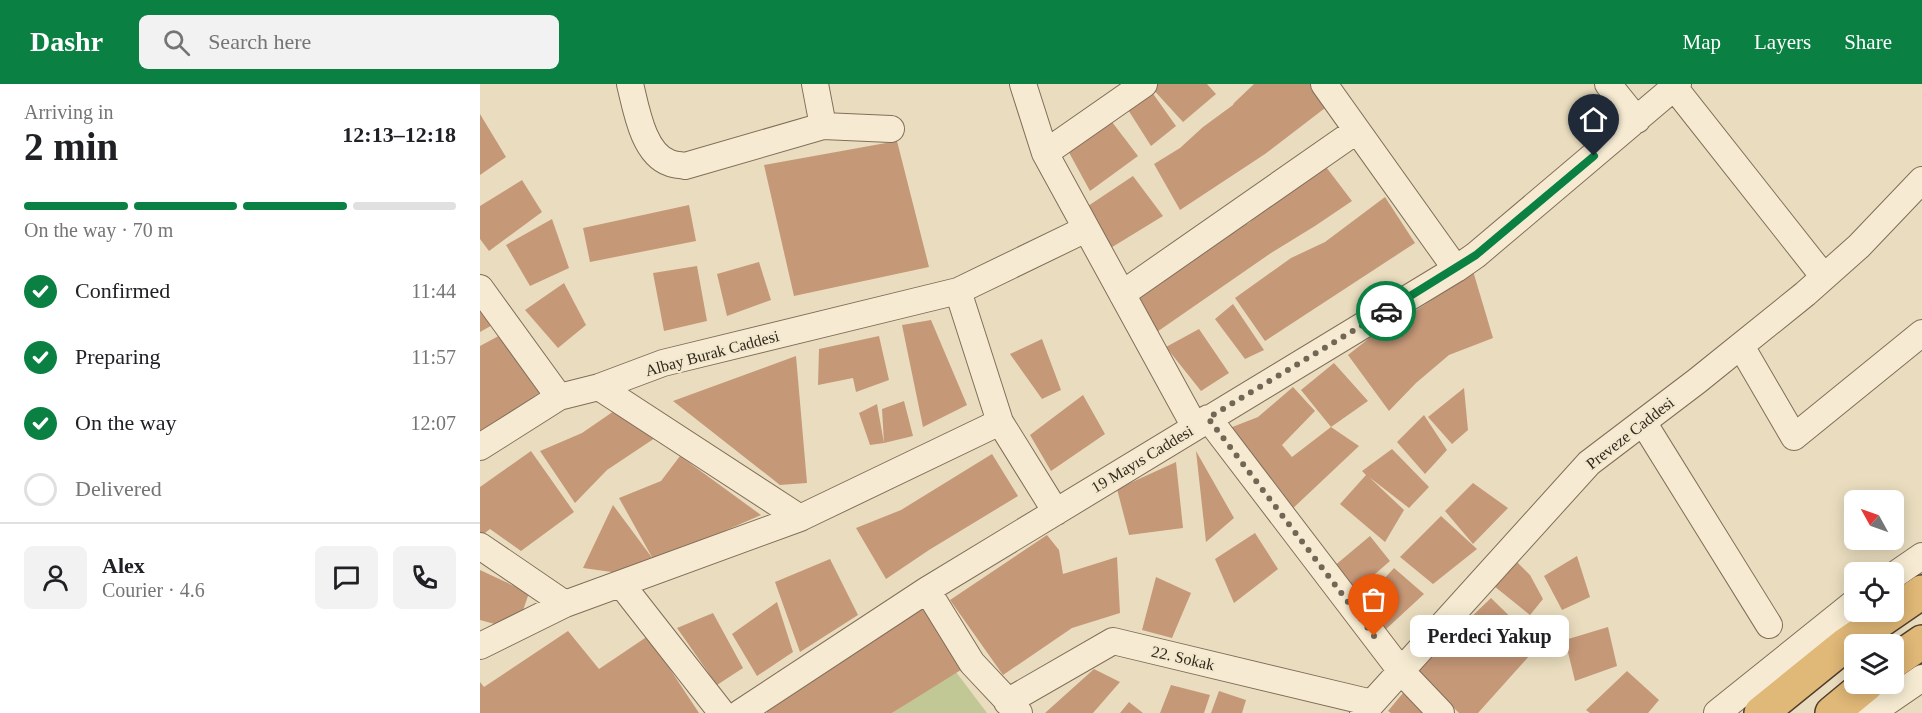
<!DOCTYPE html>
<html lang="en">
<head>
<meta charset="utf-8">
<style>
	:root { --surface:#fff; --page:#f2f2f2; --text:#202124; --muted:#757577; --line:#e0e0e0; --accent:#0b8043 }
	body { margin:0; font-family:"Times New Roman",serif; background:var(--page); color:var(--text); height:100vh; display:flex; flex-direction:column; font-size:22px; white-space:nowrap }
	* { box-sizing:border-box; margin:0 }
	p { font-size:20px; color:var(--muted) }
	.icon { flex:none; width:33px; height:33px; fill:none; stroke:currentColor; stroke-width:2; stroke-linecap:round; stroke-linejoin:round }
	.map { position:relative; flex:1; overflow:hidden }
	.panel { display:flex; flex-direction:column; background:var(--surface); width:480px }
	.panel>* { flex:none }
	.needle { width:39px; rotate:310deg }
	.controls { position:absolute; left:1364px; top:406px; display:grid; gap:12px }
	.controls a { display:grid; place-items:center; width:60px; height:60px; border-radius:9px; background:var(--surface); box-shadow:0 3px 15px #0003; font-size:30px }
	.pin { position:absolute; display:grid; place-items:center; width:51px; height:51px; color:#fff; margin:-62px -26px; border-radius:50% 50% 50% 0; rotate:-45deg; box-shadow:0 0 6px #0007 }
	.pin .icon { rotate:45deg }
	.courier { position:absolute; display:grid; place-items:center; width:60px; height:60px; margin:-30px; border:4px solid #0b8043; border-radius:50%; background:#fff; color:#222; box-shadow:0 2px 8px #0007 }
	.bubble { position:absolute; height:42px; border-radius:9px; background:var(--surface); box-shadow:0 3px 15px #0003; font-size:20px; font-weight:700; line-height:42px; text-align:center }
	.overview em { font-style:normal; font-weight:700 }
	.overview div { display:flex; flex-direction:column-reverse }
	.overview { display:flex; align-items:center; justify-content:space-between; height:102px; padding:0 24px }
	h1 { font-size:39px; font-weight:700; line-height:45px }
	.bar { display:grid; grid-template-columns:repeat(4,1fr); gap:9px 6px; align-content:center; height:72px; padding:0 24px }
	.bar i { height:8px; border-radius:4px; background:var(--line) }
	.bar .current { background:var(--accent) }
	.bar p { grid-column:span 4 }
	.line { display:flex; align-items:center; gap:15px; padding:0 24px; border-top:2px solid var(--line) }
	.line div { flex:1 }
	.round { display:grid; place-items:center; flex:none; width:63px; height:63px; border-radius:9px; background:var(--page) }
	ol { padding:0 24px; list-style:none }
	li { display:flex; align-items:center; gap:18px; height:66px }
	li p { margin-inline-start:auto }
	li .icon { padding:6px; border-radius:50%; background:var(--accent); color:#fff; stroke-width:4 }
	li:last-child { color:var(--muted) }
	li i { width:33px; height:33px; border:3px solid var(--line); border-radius:50% }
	header { display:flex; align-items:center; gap:36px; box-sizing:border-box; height:84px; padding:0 30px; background:var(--accent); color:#fff }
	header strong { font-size:28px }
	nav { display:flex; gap:33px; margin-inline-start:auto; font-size:21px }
	.search { width:420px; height:54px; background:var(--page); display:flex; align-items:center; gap:15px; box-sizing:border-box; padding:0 21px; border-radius:9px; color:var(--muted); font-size:22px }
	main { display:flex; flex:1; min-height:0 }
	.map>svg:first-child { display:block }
</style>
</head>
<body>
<header>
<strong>Dashr</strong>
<div class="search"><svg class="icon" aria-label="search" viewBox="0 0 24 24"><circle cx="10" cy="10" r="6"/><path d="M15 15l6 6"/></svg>Search here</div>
<nav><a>Map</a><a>Layers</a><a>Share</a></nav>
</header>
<main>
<section class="panel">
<div class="overview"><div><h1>2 min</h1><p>Arriving in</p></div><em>12:13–12:18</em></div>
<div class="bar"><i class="current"></i><i class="current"></i><i class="current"></i><i></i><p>On the way · 70 m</p></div>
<ol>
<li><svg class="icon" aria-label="check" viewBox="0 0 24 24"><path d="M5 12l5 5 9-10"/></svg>Confirmed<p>11:44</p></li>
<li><svg class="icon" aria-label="check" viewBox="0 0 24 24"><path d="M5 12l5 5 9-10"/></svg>Preparing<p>11:57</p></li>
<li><svg class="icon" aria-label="check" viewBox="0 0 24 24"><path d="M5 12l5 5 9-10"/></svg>On the way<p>12:07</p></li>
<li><i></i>Delivered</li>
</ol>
<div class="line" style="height:108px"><a class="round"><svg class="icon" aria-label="person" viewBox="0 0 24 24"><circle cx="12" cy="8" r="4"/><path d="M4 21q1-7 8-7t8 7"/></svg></a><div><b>Alex</b><p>Courier · 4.6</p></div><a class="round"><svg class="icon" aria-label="chat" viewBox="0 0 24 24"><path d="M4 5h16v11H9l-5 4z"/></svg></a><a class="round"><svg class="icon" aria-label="phone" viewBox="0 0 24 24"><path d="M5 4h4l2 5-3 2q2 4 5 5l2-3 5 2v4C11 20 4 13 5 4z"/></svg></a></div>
</section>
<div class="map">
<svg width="1442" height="629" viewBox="0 0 1442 629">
	<rect width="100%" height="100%" fill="#eaddbf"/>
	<path fill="#c1c795" d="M 476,588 L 507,629 L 412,629 Z"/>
	<path fill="#c59878" d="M 673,0 L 727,0 L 736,10 L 703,38 L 670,2 Z
		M 774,0 L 831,0 L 849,21 L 785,70 L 700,126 L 674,80 L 700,64 L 723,43 L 753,21 L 754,19 Z
		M 669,4 L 696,42 L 671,62 L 645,21 Z
		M 0,30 L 26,73 L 0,91 Z
		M 629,34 L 658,72 L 610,107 L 586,63 Z
		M 417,57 L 449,183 L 314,212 L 284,81 Z
		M 843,79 L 872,117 L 835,142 L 791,169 L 674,250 L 653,208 L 737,152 L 769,139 L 792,117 Z
		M 653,92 L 683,132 L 629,165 L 602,126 Z
		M 42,96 L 62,128 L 9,167 L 0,155 L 0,122 Z
		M 905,113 L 935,159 L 785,257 L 755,214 L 811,174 L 845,158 Z
		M 209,121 L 216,157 L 110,178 L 103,144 Z
		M 72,135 L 89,184 L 50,202 L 26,161 Z
		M 279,178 L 291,216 L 247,232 L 237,190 Z
		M 217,182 L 227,237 L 184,247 L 173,189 Z
		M 993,187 L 1013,254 L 969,271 L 936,299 L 909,327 L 868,271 L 892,252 L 929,228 L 931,230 Z
		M 84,199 L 106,241 L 78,264 L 45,226 Z
		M 0,215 L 16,239 L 0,248 Z
		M 753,220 L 784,266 L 765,275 L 735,235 Z
		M 451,236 L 487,321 L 443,343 L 422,241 Z
		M 719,245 L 749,289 L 721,307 L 686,263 Z
		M 26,248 L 66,304 L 0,351 L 0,262 Z
		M 399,252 L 409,296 L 376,308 L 373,294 L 338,301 L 339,265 Z
		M 562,255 L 581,306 L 562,315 L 530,270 Z
		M 316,272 L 327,399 L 300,401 L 193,317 Z
		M 854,279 L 888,317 L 851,343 L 821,306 Z
		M 813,303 L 835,327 L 802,361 L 812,373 L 851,343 L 879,362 L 809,428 L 742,347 L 778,333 Z
		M 984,304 L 988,346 L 972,360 L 948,333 Z
		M 603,311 L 625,350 L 571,387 L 550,351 Z
		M 424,317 L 433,352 L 404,359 L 402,325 Z
		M 397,320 L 404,359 L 390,361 L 379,329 Z
		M 134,327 L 178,352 L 127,386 L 95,419 L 60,367 L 102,349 Z
		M 944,331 L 967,366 L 945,390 L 917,358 Z
		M 912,365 L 949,403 L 929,424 L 889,393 L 924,426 L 905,458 L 860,420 L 886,391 L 882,387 Z
		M 51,367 L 94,428 L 41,467 L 10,445 L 1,452 L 0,450 L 0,403 Z
		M 716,367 L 754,434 L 726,458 Z
		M 512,370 L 538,412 L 449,466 L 406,495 L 376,444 L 421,426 Z
		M 200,372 L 281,431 L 146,490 L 103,484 L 133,421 L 173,475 L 139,414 L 181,397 Z
		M 696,378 L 703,444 L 649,451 L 637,405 Z
		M 993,399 L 1028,424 L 993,460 L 965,427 Z
		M 961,432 L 997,465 L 953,500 L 920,473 Z
		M 775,449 L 798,485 L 754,519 L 735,475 Z
		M 567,451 L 579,466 L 583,490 L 637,473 L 640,529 L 592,544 L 523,591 L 470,516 Z
		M 890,452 L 910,477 L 872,510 L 853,483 Z
		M 1097,472 L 1110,513 L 1082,526 L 1064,492 Z
		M 350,475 L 378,531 L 320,568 L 295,498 Z
		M 1035,476 L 1050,491 L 1063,515 L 1050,531 L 1014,502 Z
		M 914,484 L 944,510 L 905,546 L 880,521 Z
		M 0,486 L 49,509 L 40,535 L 22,542 L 0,536 Z
		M 676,493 L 711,509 L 692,554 L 662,546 Z
		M 447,506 L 492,579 L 412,629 L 287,629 L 279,616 Z
		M 1011,514 L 1059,561 L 998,629 L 979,629 L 936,586 Z
		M 297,518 L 313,568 L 277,592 L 252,550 Z
		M 233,529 L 263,584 L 237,601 L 197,544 Z
		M 1128,543 L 1137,582 L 1095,597 L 1085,556 Z
		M 88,547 L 119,585 L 168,552 L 219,629 L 0,629 L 0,598 L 4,603 Z
		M 614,585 L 640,598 L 613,629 L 565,629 Z
		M 1147,587 L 1179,616 L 1168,629 L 1110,629 L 1106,626 Z
		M 691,601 L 730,611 L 724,629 L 680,629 Z
		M 739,607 L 766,616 L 762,629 L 731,629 Z
		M 923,609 L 944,629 L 911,629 L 908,627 Z
		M 649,618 L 663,629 L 640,629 Z"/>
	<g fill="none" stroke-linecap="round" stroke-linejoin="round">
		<defs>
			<path id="minor" d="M 150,0 C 156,24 163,70 190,79 C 195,81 200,81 205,82 L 343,42 L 411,45
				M 335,0 L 343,42
				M 543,0 L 565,69 L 715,343
				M 844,0 L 976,185
				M 1128,0 L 1157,36
				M 1194,3 L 1344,193
				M 565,69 L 664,0
				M 0,204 L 79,313
				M 478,207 L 520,338 L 576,428
				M 642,210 L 876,47
				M 1261,262 L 1314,353 L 1442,249
				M 119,303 L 320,434
				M 728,334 L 921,587 L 961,629
				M 1163,338 L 1289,541
				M 0,363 L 79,313 L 119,303 L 183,279 L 478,207 L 606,145
				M 0,462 L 85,520 L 320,434 L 520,338
				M 1413,492 L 1442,472
				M 141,500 L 242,629
				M 447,506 L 492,579 L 539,629
				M 0,562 L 85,520
				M 527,618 L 633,557 L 892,619
				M 260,629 L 447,506 L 976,185 L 996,171 L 1198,0
				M 883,629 L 1109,379 L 1217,297 L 1325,210 L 1379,162 L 1442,96
				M 1237,629 L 1374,519
				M 1391,629 L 1442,594"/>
			<path id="trunk" d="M 1413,578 L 1442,558
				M 1281,629 L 1365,561 L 1442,508
				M 1352,629 L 1387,600"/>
		</defs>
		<use href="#minor" stroke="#816e59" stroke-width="28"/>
		<use href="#trunk" stroke="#4f3d2d" stroke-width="36"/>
		<use href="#minor" stroke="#f6ebd2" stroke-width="26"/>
		<use href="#trunk" stroke="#e0b877" stroke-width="33"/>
	</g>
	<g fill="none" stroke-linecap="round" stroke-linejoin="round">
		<path stroke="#726755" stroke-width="6" stroke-dasharray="0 10.8" d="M 894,552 L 728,334 L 906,227"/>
		<path stroke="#0b8043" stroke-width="8" d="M 906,227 L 996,171 L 1114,72"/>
	</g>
	<g text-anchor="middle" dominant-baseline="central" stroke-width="4.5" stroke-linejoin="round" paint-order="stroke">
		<g font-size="16" fill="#32271c" stroke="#f2e8ce">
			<text transform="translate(232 269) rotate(-15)">Albay Burak Caddesi</text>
			<text transform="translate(1150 349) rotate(-38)">Preveze Caddesi</text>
			<text transform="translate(662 375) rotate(-31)">19 Mayıs Caddesi</text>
			<text transform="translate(703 574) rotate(13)">22. Sokak</text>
		</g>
	</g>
</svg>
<div class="controls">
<a><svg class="needle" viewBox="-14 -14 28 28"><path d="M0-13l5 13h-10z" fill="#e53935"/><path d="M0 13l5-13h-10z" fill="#757577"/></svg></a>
<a><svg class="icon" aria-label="locate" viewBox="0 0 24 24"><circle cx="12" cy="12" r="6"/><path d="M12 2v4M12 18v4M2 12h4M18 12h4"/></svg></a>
<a><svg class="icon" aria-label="layers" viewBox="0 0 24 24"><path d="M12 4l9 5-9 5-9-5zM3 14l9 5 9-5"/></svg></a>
</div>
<div class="pin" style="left:894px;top:552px;background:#ea580c"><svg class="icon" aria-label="bag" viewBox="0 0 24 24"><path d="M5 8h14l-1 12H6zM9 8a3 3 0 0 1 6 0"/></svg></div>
<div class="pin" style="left:1114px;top:72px;background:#1f2937"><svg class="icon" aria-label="home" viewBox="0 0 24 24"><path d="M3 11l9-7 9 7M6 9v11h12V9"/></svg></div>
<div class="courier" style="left:906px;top:227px"><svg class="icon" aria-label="car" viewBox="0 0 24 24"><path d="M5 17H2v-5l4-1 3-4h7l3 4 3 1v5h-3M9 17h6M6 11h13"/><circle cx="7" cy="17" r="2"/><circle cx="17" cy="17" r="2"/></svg></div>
<div class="bubble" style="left:930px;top:531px;width:159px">Perdeci Yakup</div>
</div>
</main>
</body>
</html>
